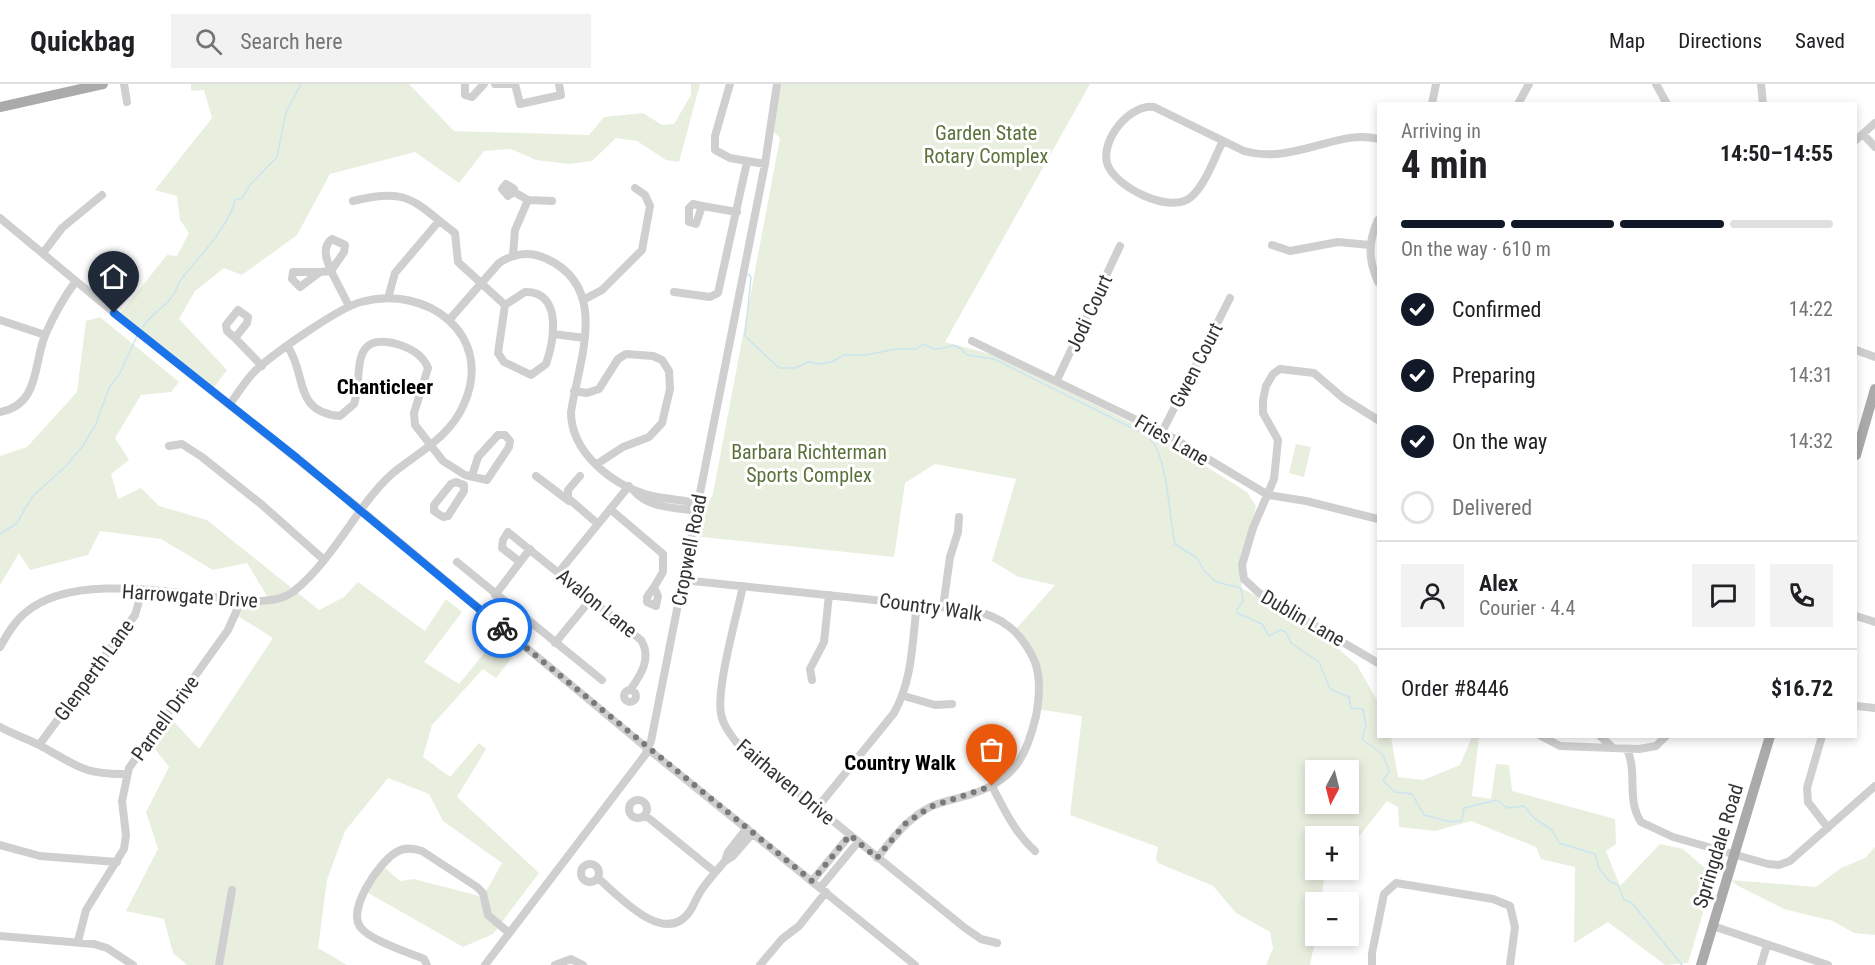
<!DOCTYPE html>
<html lang="en">
<head>
<meta charset="utf-8">
<style>
	:root { --surface:#fff; --page:#f2f2f2; --text:#202124; --muted:#757577; --line:#e0e0e0; --accent:#111827 }
	body { margin:0; font-family:"Roboto Condensed",sans-serif; background:var(--page); color:var(--text); height:100vh; display:flex; flex-direction:column; font-size:22px; white-space:nowrap }
	* { box-sizing:border-box; margin:0 }
	p { font-size:20px; color:var(--muted) }
	.icon { flex:none; width:33px; height:33px; fill:none; stroke:currentColor; stroke-width:2; stroke-linecap:round; stroke-linejoin:round }
	.map { position:relative; flex:1; overflow:hidden }
	.panel { position:absolute; left:1377px; top:18px; width:480px; height:636px; display:flex; flex-direction:column; background:var(--surface); border-radius:0px; box-shadow:0 3px 9px #0003 }
	.panel>* { flex:none }
	.needle { width:39px; rotate:187deg }
	.tools { position:absolute; left:1305px; top:676px; display:grid; gap:12px }
	.tools a { display:grid; place-items:center; width:54px; height:54px; border-radius:0px; background:var(--surface); box-shadow:0 3px 9px #0003; font-size:30px }
	.pin { position:absolute; display:grid; place-items:center; width:51px; height:51px; color:#fff; margin:-62px -26px; border-radius:50% 50% 50% 0; rotate:-45deg; box-shadow:0 0 6px #0007 }
	.pin .icon { rotate:45deg }
	.courier { position:absolute; display:grid; place-items:center; width:60px; height:60px; margin:-30px; border:4px solid #1a73e8; border-radius:50%; background:#fff; color:#222; box-shadow:0 2px 8px #0007 }
	.head em { font-style:normal; font-weight:700 }
	.head div { display:flex; flex-direction:column-reverse }
	.head { display:flex; align-items:center; justify-content:space-between; height:102px; padding:0 24px }
	h1 { font-size:39px; font-weight:700; line-height:45px }
	.bar { display:grid; grid-template-columns:repeat(4,1fr); gap:9px 6px; align-content:center; height:72px; padding:0 24px }
	.bar i { height:8px; border-radius:4px; background:var(--line) }
	.bar .active { background:var(--accent) }
	.bar p { grid-column:span 4 }
	.line { display:flex; align-items:center; gap:15px; padding:0 24px; border-top:2px solid var(--line) }
	.line div { flex:1 }
	.round { display:grid; place-items:center; flex:none; width:63px; height:63px; border-radius:0px; background:var(--page) }
	ol { padding:0 24px; list-style:none }
	li { display:flex; align-items:center; gap:18px; height:66px }
	li p { margin-inline-start:auto }
	li .icon { padding:6px; border-radius:50%; background:var(--accent); color:#fff; stroke-width:4 }
	li:last-child { color:var(--muted) }
	li i { width:33px; height:33px; border:3px solid var(--line); border-radius:50% }
	header { display:flex; align-items:center; gap:36px; box-sizing:border-box; height:84px; padding:0 30px; background:var(--surface); border-bottom:2px solid var(--line) }
	header strong { font-size:28px }
	nav { display:flex; gap:33px; margin-inline-start:auto; font-size:21px }
	.search { width:420px; height:54px; background:var(--page); display:flex; align-items:center; gap:15px; box-sizing:border-box; padding:0 21px; border-radius:0px; color:var(--muted); font-size:22px }
	.map>svg:first-child { display:block }
</style>
</head>
<body>
<header>
<strong>Quickbag</strong>
<div class="search"><svg class="icon" aria-label="search" viewBox="0 0 24 24"><circle cx="10" cy="10" r="6"/><path d="M15 15l6 6"/></svg>Search here</div>
<nav><a>Map</a><a>Directions</a><a>Saved</a></nav>
</header>
<div class="map">
<svg width="1875" height="881" viewBox="0 0 1875 881">
	<rect width="100%" height="100%" fill="#fff"/>
	<path fill="#e9efdf" fill-rule="evenodd" d="M 191,0 L 409,0 L 454,47 L 589,51 L 604,33 L 643,29 L 662,41 L 674,40 L 691,11 L 691,0 L 700,0 L 679,78 L 666,76 L 637,57 L 616,54 L 592,77 L 569,80 L 536,76 L 511,65 L 484,67 L 459,99 L 415,68 L 330,90 L 297,151 L 242,191 L 224,184 L 195,207 L 179,235 L 227,286 L 212,306 L 118,232 L 167,171 L 177,172 L 189,149 L 180,136 L 177,112 L 155,106 L 212,34 L 204,6 L 191,7 Z
		M 777,0 L 1090,0 L 945,258 L 994,271 L 1152,349 L 1247,408 L 1256,422 L 1241,504 L 1315,544 L 1357,581 L 1378,618 L 1378,652 L 1391,653 L 1398,693 L 1423,696 L 1460,681 L 1472,653 L 1479,653 L 1472,712 L 1491,715 L 1496,680 L 1509,681 L 1512,707 L 1615,735 L 1616,760 L 1606,767 L 1620,802 L 1660,760 L 1683,765 L 1714,792 L 1688,879 L 1665,881 L 1608,838 L 1574,859 L 1575,783 L 1541,775 L 1536,763 L 1471,737 L 1435,747 L 1399,743 L 1398,723 L 1387,717 L 1352,761 L 1349,761 L 1348,753 L 1316,753 L 1316,786 L 1325,786 L 1321,819 L 1316,819 L 1316,852 L 1310,881 L 1266,881 L 1273,864 L 1270,848 L 1236,829 L 1213,802 L 1158,779 L 1156,774 L 1158,763 L 1070,731 L 1082,632 L 1037,625 L 1039,590 L 1015,546 L 1055,501 L 1019,493 L 992,477 L 1016,395 L 935,380 L 905,399 L 894,473 L 692,452 L 713,410 L 780,54 L 771,45 ZM 1316,687 L 1348,687 L 1348,720 L 1316,720 Z
		M 100,233 L 179,298 L 171,308 L 141,311 L 115,354 L 129,376 L 111,390 L 118,415 L 141,404 L 159,422 L 207,436 L 319,526 L 344,513 L 358,498 L 425,547 L 446,515 L 462,528 L 424,578 L 459,600 L 495,556 L 514,571 L 496,594 L 483,585 L 432,641 L 423,673 L 450,693 L 479,659 L 486,665 L 457,713 L 539,789 L 493,850 L 463,863 L 363,806 L 383,782 L 400,797 L 414,795 L 483,813 L 502,779 L 443,737 L 429,710 L 388,694 L 345,747 L 327,796 L 318,864 L 347,881 L 187,881 L 173,869 L 164,835 L 126,827 L 158,765 L 146,728 L 169,683 L 148,656 L 167,630 L 199,665 L 273,554 L 238,532 L 248,517 L 270,517 L 247,479 L 213,486 L 161,455 L 100,447 L 88,471 L 30,486 L 19,469 L 0,501 L 0,372 L 27,363 L 77,308 L 86,237 Z
		M 1296,360 L 1311,363 L 1304,393 L 1289,389 Z
		M 1875,763 L 1875,851 L 1854,849 L 1833,837 L 1784,825 L 1738,802 L 1731,796 L 1816,803 L 1841,784 L 1865,774 Z"/>
	<g fill="none" stroke-linecap="round" stroke-linejoin="round">
		<path stroke="#cae4f0" stroke-width="1.5" d="M 748,190 L 751,193 L 745,252 L 779,284 L 795,284 L 808,278 L 819,280 L 832,278 L 844,271 L 866,271 L 896,265 L 916,265 L 923,260 C 928,261 931,265 936,265 C 954,265 951,254 967,271 L 994,275 L 1146,351 C 1169,369 1168,430 1175,460 L 1197,474 L 1204,487 L 1216,498 L 1241,504 L 1243,517 L 1237,525 L 1237,529 L 1262,540 L 1269,552 L 1280,546 L 1286,548 L 1291,559 L 1319,578 L 1330,605 L 1349,613 L 1351,624 L 1363,625 L 1366,642 L 1362,655 L 1383,671 L 1389,687 L 1383,697 L 1395,708 L 1412,710 L 1424,731 C 1436,733 1451,741 1462,736 L 1464,724 L 1497,716 L 1507,724 L 1524,722 L 1535,735 L 1551,745 L 1559,759 L 1595,770 L 1599,784 L 1609,797 L 1618,801 L 1624,816 L 1631,818 L 1682,881
			M 142,244 C 150,231 162,225 171,214 C 176,208 178,199 183,193 C 199,173 230,141 235,116 L 242,114 L 250,101 L 277,73 L 286,28 L 301,0
			M 0,450 L 17,439 L 32,413 L 66,382 L 82,363 L 96,340 L 109,304 L 120,289 L 137,252"/>
		<path stroke="#cfcfcf" stroke-width="8" d="M 124,0 L 127,18
			M 465,0 L 465,11 L 472,13 L 484,0
			M 495,0 L 513,0
			M 515,0 L 520,20 L 561,11 L 559,0
			M 730,0 L 715,52 L 715,66 L 730,74 L 765,80
			M 1656,0 L 1667,20
			M 1761,0 L 1763,20
			M 1432,20 L 1436,0
			M 1518,20 L 1529,0
			M 1863,50 L 1875,63
			M 1856,56 L 1875,39
			M 1223,57 C 1214,74 1206,100 1191,113 C 1171,131 1114,103 1107,79 C 1101,56 1129,20 1154,23 L 1244,67 C 1295,81 1339,44 1378,55
			M 514,108 L 508,112 L 502,105 L 506,100 L 514,105 L 514,108 L 528,116
			M 528,116 L 552,117
			M 353,117 C 409,103 413,117 455,149 L 458,178 L 505,221
			M 693,120 L 702,122 L 696,140 L 689,138 L 689,124 Z
			M 702,122 L 737,128
			M 0,134 L 118,232 L 361,426 L 642,660 L 915,881
			M 1378,136 C 1368,158 1368,175 1378,198
			M 332,155 L 345,161 L 344,168 L 331,187 C 327,177 321,163 332,155 Z
			M 1272,161 L 1290,167 L 1338,158 L 1370,161
			M 43,169 L 62,144 L 102,111
			M 513,171 L 515,146 L 528,116
			M 293,188 L 320,188 L 300,203 L 292,195 Z
			M 320,188 L 331,187 L 349,222
			M 525,208 C 563,207 554,257 546,280 L 531,291 L 504,278 L 498,269 L 505,221 Z
			M 674,208 L 710,213 L 718,209 L 747,78
			M 388,214 L 395,189 L 439,137
			M 585,215 L 602,206 L 642,166 L 650,122 L 645,111 L 635,104
			M 238,226 L 248,233 L 247,239 L 235,254 L 227,247 L 226,241 Z
			M 450,235 L 499,179 C 514,169 531,167 547,175 C 610,204 579,276 571,328 C 571,368 611,400 648,411 C 664,415 682,416 698,419
			M 0,236 L 45,251
			M 553,250 L 585,254
			M 235,254 L 262,282
			M 972,257 L 1168,351 L 1268,411 L 1306,417 L 1378,435
			M 288,263 C 307,291 293,328 340,332 L 354,320 C 364,292 347,245 400,261 C 412,265 423,271 428,284 L 414,329 L 415,341 L 443,377 L 465,391 L 487,396 L 509,363 L 510,357 L 505,351 L 498,351 L 478,373 L 472,392
			M 1856,266 L 1875,273
			M 1057,296 L 1120,162
			M 574,307 L 587,309 L 599,305 L 618,275 L 626,270 L 653,272 L 662,276 L 669,287 L 670,305 L 662,339 L 649,353 L 623,363 L 597,380
			M 0,328 C 41,321 33,277 46,249 C 54,231 64,213 76,197
			M 1378,336 L 1343,314 L 1314,289 L 1280,285 L 1273,290 L 1266,302 L 1263,316 L 1263,329 L 1278,356 L 1274,395 L 1253,444 L 1242,481 L 1244,495 L 1259,509 L 1378,579
			M 1162,348 L 1230,214
			M 169,362 L 182,360 L 202,373 L 261,420 L 323,475
			M 536,392 L 569,417
			M 580,392 L 568,406 L 568,414 L 598,440
			M 456,398 L 464,401 L 464,407 L 448,432 L 443,433 L 434,427 L 434,421 L 451,400 Z
			M 633,406 C 649,425 674,423 697,427
			M 610,425 L 663,470 L 663,488 L 654,503
			M 457,478 L 602,596
			M 520,478 L 502,464 L 503,456 L 508,448 L 641,556 C 652,574 641,591 630,606
			M 559,488 L 629,402
			M 683,496 L 970,526 C 1002,532 1022,548 1035,578 C 1041,594 1039,616 1036,632 C 1026,675 1013,697 969,711 C 956,715 942,717 930,723 C 907,735 893,754 877,774
			M 743,502 C 737,531 716,604 721,630 C 723,641 730,650 737,659 L 965,844 L 981,855 L 997,859
			M 654,503 L 658,512 L 656,522 L 647,518 L 647,513 Z
			M 495,511 L 530,465
			M 943,523 L 950,473 L 958,448 L 959,433
			M 1856,532 L 1875,538
			M 555,559 L 592,514
			M 0,563 C 7,551 14,538 25,529 C 77,484 191,514 255,517 C 268,517 283,516 294,507 C 318,489 343,451 360,427 C 370,413 380,400 393,389 C 419,368 450,353 464,320 C 495,250 426,200 361,218 C 338,224 273,270 255,287 C 245,297 238,309 230,320
			M 812,596 L 810,585 L 824,558 L 829,511
			M624 612a6 6 0 1 1 12 0a6 6 0 1 1-12 0Z
			M 904,612 L 935,621 L 952,620
			M 1856,622 L 1875,624
			M 0,643 C 12,650 26,654 39,661 C 75,680 82,691 126,690
			M 1541,652 L 1560,662 L 1639,665 L 1656,662 L 1666,652
			M 1600,652 L 1611,662
			M 1822,652 L 1807,704 L 1808,718 L 1828,744
			M 39,661 L 135,531 L 142,507
			M 1627,665 C 1638,689 1626,715 1641,738 L 1673,753 L 1768,780 L 1779,781 L 1790,777 L 1875,702
			M 992,702 C 1004,725 1015,749 1035,767
			M629 725a9 9 0 1 1 18 0a9 9 0 1 1-18 0Z
			M 817,724 L 894,629 C 913,595 912,558 917,520
			M 645,731 L 715,788
			M 747,744 L 728,768 L 725,777 L 733,772 L 753,749
			M 0,761 L 40,772 L 117,778
			M581 789a9 9 0 1 1 18 0a9 9 0 1 1-18 0Z
			M 598,794 C 619,812 665,864 690,827 C 694,821 696,815 699,810 C 706,798 716,788 725,777
			M 812,797 L 850,751
			M 820,804 L 858,758
			M 1713,842 L 1828,881
			M 0,852 L 94,860 L 107,864 L 133,881
			M 78,857 L 86,826 L 124,765 L 126,751 L 122,717 L 129,684 L 228,546 L 241,517
			M 219,881 L 232,806
			M 427,881 L 424,875 C 407,868 372,857 361,844 C 346,826 379,779 395,769 C 403,763 413,764 422,767 L 477,803 L 483,809 L 488,831 L 509,849
			M 485,881 L 645,671 L 651,657 L 765,80 L 777,0
			M 555,881 L 571,875 L 583,881
			M 760,881 L 782,855 L 799,842 L 826,808
			M 1372,881 L 1372,869 L 1384,810 L 1396,799 L 1493,815 L 1510,822 L 1515,843 L 1510,881
			M 1761,881 L 1767,861"/>
		<path stroke="#aaa" stroke-width="10" d="M 0,23 L 103,0
			M 1856,371 L 1875,305
			M 1701,881 L 1770,652"/>
	</g>
	<g fill="none" stroke-linecap="round" stroke-linejoin="round">
		<path stroke="#7a7a7a" stroke-width="6" stroke-dasharray="0 10.8" d="M 502,544 L 812,797 L 850,751 L 877,774 L 905,740 L 930,723 L 992,702"/>
		<path stroke="#1a73e8" stroke-width="8" d="M 114,229 L 297,374 L 502,544"/>
	</g>
	<g text-anchor="middle" dominant-baseline="central" stroke-width="6" stroke-linejoin="round" paint-order="stroke">
		<g font-size="20" fill="#58723a" stroke="#fff">
			<text x="986" y="49">Garden State<tspan x="986" dy="23">Rotary Complex</tspan></text>
			<text x="809" y="368">Barbara Richterman<tspan x="809" dy="23">Sports Complex</tspan></text>
		</g>
		<g font-size="20" fill="#323232" stroke="#fff">
			<text transform="translate(1089 229) rotate(-65)">Jodi Court</text>
			<text transform="translate(1196 281) rotate(-63)">Gwen Court</text>
			<text transform="translate(1172 356) rotate(30)">Fries Lane</text>
			<text transform="translate(689 466) rotate(-79)">Cropwell Road</text>
			<text transform="translate(190 512) rotate(4)">Harrowgate Drive</text>
			<text transform="translate(597 519) rotate(39)">Avalon Lane</text>
			<text transform="translate(931 523) rotate(8)">Country Walk</text>
			<text transform="translate(1303 534) rotate(30)">Dublin Lane</text>
			<text transform="translate(94 586) rotate(-54)">Glenperth Lane</text>
			<text transform="translate(165 634) rotate(-54)">Parnell Drive</text>
			<text transform="translate(786 698) rotate(40)">Fairhaven Drive</text>
			<text transform="translate(1718 762) rotate(-73)">Springdale Road</text>
		</g>
		<g font-size="21" font-weight="bold" fill="#000" stroke="#fff">
			<text x="385" y="303">Chanticleer</text>
			<text x="900" y="679">Country Walk</text>
		</g>
	</g>
</svg>
<div class="tools">
<a><svg class="needle" viewBox="-14 -14 28 28"><path d="M0-13l5 13h-10z" fill="#e53935"/><path d="M0 13l5-13h-10z" fill="#757577"/></svg></a>
<a>+</a>
<a>−</a>
</div>
<div class="pin" style="left:992px;top:702px;background:#ea580c"><svg class="icon" aria-label="bag" viewBox="0 0 24 24"><path d="M5 8h14l-1 12H6zM9 8a3 3 0 0 1 6 0"/></svg></div>
<div class="pin" style="left:114px;top:229px;background:#1f2937"><svg class="icon" aria-label="home" viewBox="0 0 24 24"><path d="M3 11l9-7 9 7M6 9v11h12V9"/></svg></div>
<div class="courier" style="left:502px;top:544px"><svg class="icon" aria-label="bike" viewBox="0 0 24 24"><circle cx="6" cy="16" r="4"/><circle cx="18" cy="16" r="4"/><path d="M6 16l4-8h5l3 8M10 8l3 8H6M13 5h3"/></svg></div>
<section class="panel">
<div class="head"><div><h1>4 min</h1><p>Arriving in</p></div><em>14:50–14:55</em></div>
<div class="bar"><i class="active"></i><i class="active"></i><i class="active"></i><i></i><p>On the way · 610 m</p></div>
<ol>
<li><svg class="icon" aria-label="check" viewBox="0 0 24 24"><path d="M5 12l5 5 9-10"/></svg>Confirmed<p>14:22</p></li>
<li><svg class="icon" aria-label="check" viewBox="0 0 24 24"><path d="M5 12l5 5 9-10"/></svg>Preparing<p>14:31</p></li>
<li><svg class="icon" aria-label="check" viewBox="0 0 24 24"><path d="M5 12l5 5 9-10"/></svg>On the way<p>14:32</p></li>
<li><i></i>Delivered</li>
</ol>
<div class="line" style="height:108px"><a class="round"><svg class="icon" aria-label="person" viewBox="0 0 24 24"><circle cx="12" cy="8" r="4"/><path d="M4 21q1-7 8-7t8 7"/></svg></a><div><b>Alex</b><p>Courier · 4.4</p></div><a class="round"><svg class="icon" aria-label="chat" viewBox="0 0 24 24"><path d="M4 5h16v11H9l-5 4z"/></svg></a><a class="round"><svg class="icon" aria-label="phone" viewBox="0 0 24 24"><path d="M5 4h4l2 5-3 2q2 4 5 5l2-3 5 2v4C11 20 4 13 5 4z"/></svg></a></div>
<div class="line" style="height:78px"><div>Order #8446</div><b>$16.72</b></div>
</section>
</div>
</body>
</html>
